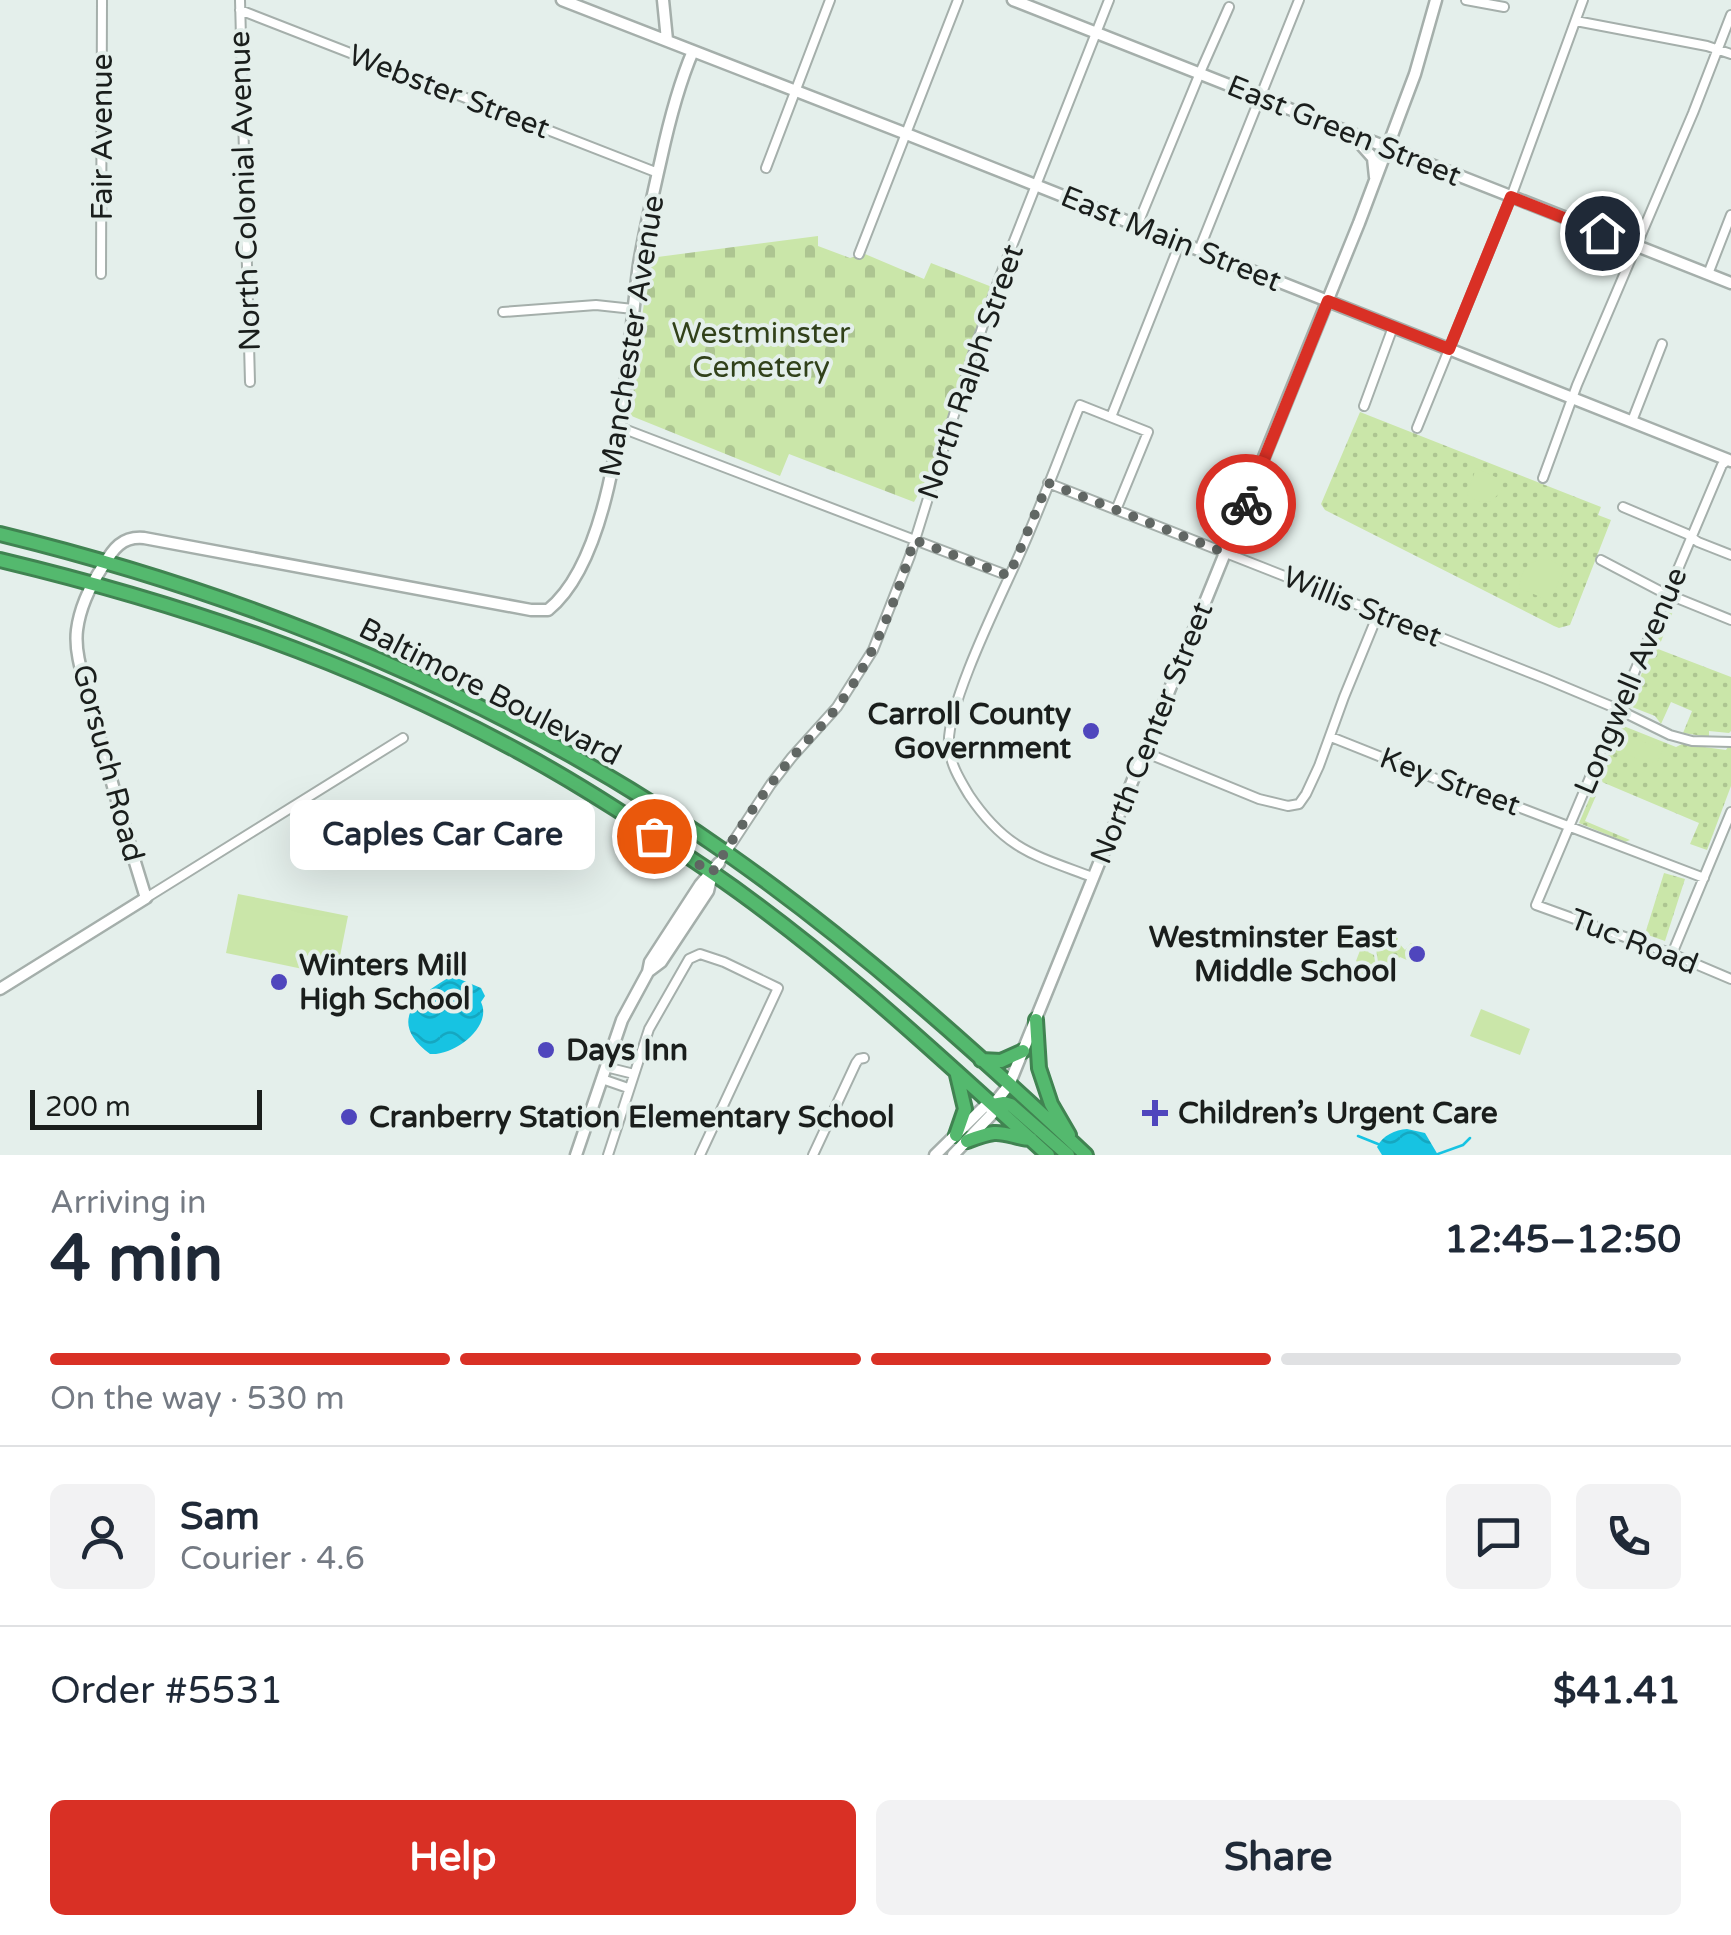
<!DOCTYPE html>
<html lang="en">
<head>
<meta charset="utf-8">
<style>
	:root { --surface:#fff; --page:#f2f2f3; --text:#1f2937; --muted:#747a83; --line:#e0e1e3; --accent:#d93025 }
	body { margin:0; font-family:"Varela Round",sans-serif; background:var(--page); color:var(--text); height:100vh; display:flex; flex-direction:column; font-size:38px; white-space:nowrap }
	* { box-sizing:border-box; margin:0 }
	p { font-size:32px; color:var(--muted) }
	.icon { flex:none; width:55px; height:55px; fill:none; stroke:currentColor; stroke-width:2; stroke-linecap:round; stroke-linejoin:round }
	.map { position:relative; height:1155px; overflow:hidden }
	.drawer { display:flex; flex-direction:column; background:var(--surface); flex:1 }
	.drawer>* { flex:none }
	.scale { position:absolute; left:30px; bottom:25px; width:232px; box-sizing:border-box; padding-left:10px; border:5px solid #1a1e1c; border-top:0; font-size:28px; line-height:35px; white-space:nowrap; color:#1a1e1c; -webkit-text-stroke:8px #e4efeb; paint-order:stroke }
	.pin { position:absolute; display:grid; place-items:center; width:85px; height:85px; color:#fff; margin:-42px; border:5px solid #fff; border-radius:50%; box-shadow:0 2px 10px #0007 }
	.courier { position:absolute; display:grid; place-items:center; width:100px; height:100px; margin:-50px; border:8px solid #d93025; border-radius:50%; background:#fff; color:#222; box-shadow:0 2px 12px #0007 }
	.bubble { position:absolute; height:70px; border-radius:15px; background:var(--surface); box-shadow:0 10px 40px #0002; font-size:32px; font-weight:800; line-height:70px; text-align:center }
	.overview em { font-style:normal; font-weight:800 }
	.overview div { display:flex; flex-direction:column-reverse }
	.overview { display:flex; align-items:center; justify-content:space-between; height:170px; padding:0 50px }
	h1 { font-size:65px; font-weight:800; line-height:75px }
	.bar { display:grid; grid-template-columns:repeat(4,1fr); gap:15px 10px; align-content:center; height:120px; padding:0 50px }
	.bar i { height:12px; border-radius:8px; background:var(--line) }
	.bar .on { background:var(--accent) }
	.bar p { grid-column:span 4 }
	.line { display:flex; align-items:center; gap:25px; padding:0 50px; border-top:2px solid var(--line) }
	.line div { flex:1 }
	.round { display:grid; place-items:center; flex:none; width:105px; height:105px; border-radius:15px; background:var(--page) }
	.primary-button { display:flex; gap:20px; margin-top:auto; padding:20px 50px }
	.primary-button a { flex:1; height:115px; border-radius:15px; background:var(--accent); color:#fff; font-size:40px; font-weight:800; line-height:115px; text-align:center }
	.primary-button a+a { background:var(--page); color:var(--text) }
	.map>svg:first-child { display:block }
</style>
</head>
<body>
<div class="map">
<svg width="1731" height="1155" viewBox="0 0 1731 1155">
	<defs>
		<pattern id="grass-dots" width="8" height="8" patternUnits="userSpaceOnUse" patternTransform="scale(2.5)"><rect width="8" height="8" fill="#cae6a9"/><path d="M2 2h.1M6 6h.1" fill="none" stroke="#adc591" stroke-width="1.8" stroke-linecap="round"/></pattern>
		<pattern id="cemetery-stones" width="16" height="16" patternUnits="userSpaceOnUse" patternTransform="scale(2.5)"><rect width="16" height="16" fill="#cae6a9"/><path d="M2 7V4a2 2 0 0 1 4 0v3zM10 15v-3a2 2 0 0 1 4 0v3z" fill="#adc591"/></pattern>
		<pattern id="water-waves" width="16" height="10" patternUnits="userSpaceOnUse" patternTransform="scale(2.5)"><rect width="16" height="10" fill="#17c3e2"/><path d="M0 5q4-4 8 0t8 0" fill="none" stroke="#15a7c1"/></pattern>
	</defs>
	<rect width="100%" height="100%" fill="#e4efeb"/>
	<path fill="url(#grass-dots)" d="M 1360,412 L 1601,507 L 1598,515 L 1611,520 L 1570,625 L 1559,628 L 1554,626 L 1325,510 L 1321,504 Z
		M 1675,606 L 1658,649 L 1731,677 L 1731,731 L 1729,733 L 1709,731 L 1709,737 L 1683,733 L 1692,711 L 1671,702 L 1661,724 L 1655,716 L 1632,707 L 1628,711 L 1627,708 L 1670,607 Z
		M 1621,725 L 1676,747 L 1682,744 L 1726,750 L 1731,742 L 1731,786 L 1707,850 L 1690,844 L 1699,823 L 1602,782 L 1585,821 L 1630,840 L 1625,842 L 1579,823 Z
		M 1664,873 L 1685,879 L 1665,941 L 1645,934 Z
		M 1367,932 L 1370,936 L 1380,935 L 1382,932 L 1398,938 L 1397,941 L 1387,942 L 1397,941 L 1405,950 L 1411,943 L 1416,945 L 1409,961 L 1400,957 C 1395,962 1389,972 1379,968 L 1376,949 L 1387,942 L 1381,937 L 1382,943 L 1376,948 L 1371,947 L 1368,941 L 1370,948 L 1368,952 L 1374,955 L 1376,968 L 1369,971 L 1364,982 L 1314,962 L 1316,959 L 1350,972 L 1352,969 L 1359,972 L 1359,964 L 1356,961 Z"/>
	<path fill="url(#cemetery-stones)" d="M 818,236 L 818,246 L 850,258 L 865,254 L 924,279 L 931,263 L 992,287 L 934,465 L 914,502 L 789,454 L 780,476 L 629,415 L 650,258 Z"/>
	<path fill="#cae6a9" d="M 1476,468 L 1502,480 L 1501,491 L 1491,502 L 1478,501 L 1467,495 Z
		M 1548,559 L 1565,568 L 1550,601 L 1519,588 C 1521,569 1529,559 1548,559 Z
		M 1628,736 L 1663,749 L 1657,763 L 1639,760 L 1620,751 Z
		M 238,894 L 348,916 L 336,976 L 226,953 Z
		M 1481,1009 L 1530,1029 L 1520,1055 L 1470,1036 Z"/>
	<path fill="url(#water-waves)" d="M 448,978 L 457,978 L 481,988 L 485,996 L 481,1002 C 493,1027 454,1056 430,1054 C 388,1023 414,998 448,978 Z
		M 1407,1129 L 1425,1133 L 1438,1155 L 1382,1155 L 1377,1147 C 1383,1135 1395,1130 1407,1129 Z"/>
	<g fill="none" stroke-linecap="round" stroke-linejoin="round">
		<path stroke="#17c3e2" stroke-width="2.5" d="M 1358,1136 L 1378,1144
			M 1438,1154 L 1463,1145 L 1470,1138"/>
		<defs>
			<path id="street" d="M 240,0 L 250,382
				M 1466,0 L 1504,7
				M 240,10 L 658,173
				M 1576,21 L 1707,46 L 1731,54
				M 766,168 L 830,0
				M 1137,226 L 1202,68 L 1229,7
				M 1199,250 L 1299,0
				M 859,254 L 958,0
				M 101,274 L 102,0
				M 1708,274 L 1731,215
				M 503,312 L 596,305 L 633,309
				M 1364,406 L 1393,327
				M 1111,417 L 1180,243
				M 1632,421 L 1662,344
				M 619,427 L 1009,576
				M 1417,428 L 1511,197 L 1583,0
				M 1728,460 L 1722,465 L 1536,905 L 1672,954 L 1731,979
				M 1543,478 L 1577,385 L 1693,113 L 1731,15
				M 1048,483 L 1546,679 L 1613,707 L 1670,735 L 1692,741 L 1731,742
				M 1623,507 L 1687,534 L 1698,542 L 1731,555
				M 1601,560 L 1662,592 L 1731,620
				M 1331,737 L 1449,784 L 1471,789 L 1704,878
				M 1144,752 L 1259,799 L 1288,806 L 1299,804 L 1306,794 L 1319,766 L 1344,697 L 1378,614
				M 719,863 L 771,784 L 792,757 L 837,707 L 873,650 L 910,556 L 972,357 L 999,279 L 1109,0
				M 1092,877 C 1034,855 1006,850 969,795 C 960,780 950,764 949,746 C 945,709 1000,598 1017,560 C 1040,510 1059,457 1080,405 L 1148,432 L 1116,510
				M 146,898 L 403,738
				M 1672,954 L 1731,812
				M 606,1067 L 634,1074
				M 602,1079 L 628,1088
				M 608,1155 L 649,1029 L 689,959 L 700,954 L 724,962 L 778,988 L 700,1155
				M 813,1155 L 856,1063 L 859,1059 L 864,1058"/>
			<path id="secondary" d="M 562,0 L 899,131 L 1731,461
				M 663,0 L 667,40
				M 1013,0 L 1731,283
				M 1357,140 L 1373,158 L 1375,177
				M 649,971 L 661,962 L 708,891 L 712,874
				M 0,989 L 146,898 C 126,834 108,770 91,705 C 85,681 74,655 77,630 C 80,606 90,586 103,566 C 113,549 122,536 144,538 L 531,610 L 548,610 C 621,551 626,354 639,264 C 645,229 653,194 661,159 C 669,122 678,86 693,51
				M 576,1155 L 622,1020 L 648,972 L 650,962 L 700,885 L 719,863
				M 935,1155 L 984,1107 L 993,1105
				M 953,1155 L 992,1114 L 993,1105 L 1009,1085 L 1359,223 L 1415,74 L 1436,0"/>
			<path id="highway" d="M 0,534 C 258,597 511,701 728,854 C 856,944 972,1048 1086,1155
				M 0,560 C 184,604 351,661 518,751 C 585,787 649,830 711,872 C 832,955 940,1057 1048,1155
				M 1036,1020 L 1039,1068 L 1051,1104 L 1069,1135
				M 981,1060 L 1001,1061 L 1023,1051
				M 993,1105 L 1004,1103 L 1011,1105 L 1068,1155
				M 956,1135 L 965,1109 L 957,1075
				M 967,1141 C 975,1138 985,1134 994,1133 C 1007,1132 1018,1139 1031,1139"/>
		</defs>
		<use href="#street" stroke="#a5afab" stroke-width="12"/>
		<use href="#secondary" stroke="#a5afab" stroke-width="15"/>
		<use href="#highway" stroke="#408351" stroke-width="18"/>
		<use href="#street" stroke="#fff" stroke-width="8"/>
		<use href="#secondary" stroke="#fff" stroke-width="10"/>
		<use href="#highway" stroke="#54b96e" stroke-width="12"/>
	</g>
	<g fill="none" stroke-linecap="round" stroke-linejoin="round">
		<path stroke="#616764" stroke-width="10" stroke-dasharray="0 18" d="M 654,836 L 712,873 C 736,834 761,794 791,759 C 806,741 823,726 837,707 C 874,659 897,598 914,540 L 1009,576 L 1048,483 L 1226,553 L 1246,504"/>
		<path stroke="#d93025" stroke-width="12" d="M 1246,504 L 1328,301 L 1449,349 L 1511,197 L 1602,233"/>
	</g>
	<g fill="#4f46bd" stroke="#e4efeb" stroke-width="4">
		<circle cx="1091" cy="731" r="10"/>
		<circle cx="1417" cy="954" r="10"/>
		<circle cx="279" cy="982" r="10"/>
		<circle cx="546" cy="1050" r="10"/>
		<path d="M1150 1098h10v10h10v10h-10v10h-10v-10h-10v-10h10z"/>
		<circle cx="349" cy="1117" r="10"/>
	</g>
	<g text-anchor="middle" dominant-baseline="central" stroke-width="8" stroke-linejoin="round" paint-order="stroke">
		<g font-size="30" fill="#1a1e1c" stroke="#e4efeb">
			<text transform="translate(449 92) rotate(21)">Webster Street</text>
			<text transform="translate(1344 131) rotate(22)">East Green Street</text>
			<text transform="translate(102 137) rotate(-90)">Fair Avenue</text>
			<text transform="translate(245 191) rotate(-92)">North Colonial Avenue</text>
			<text transform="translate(1171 239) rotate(22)">East Main Street</text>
			<text transform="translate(632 336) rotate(-81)">Manchester Avenue</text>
			<text transform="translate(971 372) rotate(-71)">North Ralph Street</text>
			<text transform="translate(1362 607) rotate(22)">Willis Street</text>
			<text transform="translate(1631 681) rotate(-67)">Longwell Avenue</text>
			<text transform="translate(490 692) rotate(27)">Baltimore Boulevard</text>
			<text transform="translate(1152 733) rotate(-68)">North Center Street</text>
			<text transform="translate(108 763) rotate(75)">Gorsuch Road</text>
			<text transform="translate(1450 782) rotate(20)">Key Street</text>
			<text transform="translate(1634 942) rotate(21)">Tuc Road</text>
		</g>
		<g font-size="30" fill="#31411a" stroke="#e4efeb">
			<text x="761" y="333">Westminster<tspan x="761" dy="34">Cemetery</tspan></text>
		</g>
		<g font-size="30" font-weight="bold" fill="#1a1e1c" stroke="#e4efeb" text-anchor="start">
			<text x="1071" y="714" text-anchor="end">Carroll County<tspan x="1071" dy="34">Government</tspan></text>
			<text x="1397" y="937" text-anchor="end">Westminster East<tspan x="1397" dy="34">Middle School</tspan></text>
			<text x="299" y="965">Winters Mill<tspan x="299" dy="34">High School</tspan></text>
			<text x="566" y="1050">Days Inn</text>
			<text x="1178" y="1113">Children’s Urgent Care</text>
			<text x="369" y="1117">Cranberry Station Elementary School</text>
		</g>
	</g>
</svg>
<div class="scale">200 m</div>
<div class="pin" style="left:654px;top:836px;background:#ea580c"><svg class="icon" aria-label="bag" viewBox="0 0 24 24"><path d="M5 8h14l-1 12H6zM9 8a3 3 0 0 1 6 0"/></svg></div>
<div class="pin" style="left:1602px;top:233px;background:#1f2937"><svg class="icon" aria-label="home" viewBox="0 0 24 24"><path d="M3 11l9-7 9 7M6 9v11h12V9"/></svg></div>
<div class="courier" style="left:1246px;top:504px"><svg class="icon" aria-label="bike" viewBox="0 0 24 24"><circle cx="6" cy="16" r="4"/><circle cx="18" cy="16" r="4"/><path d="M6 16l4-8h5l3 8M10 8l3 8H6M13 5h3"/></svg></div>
<div class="bubble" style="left:290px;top:800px;width:305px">Caples Car Care</div>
</div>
<section class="drawer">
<div class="overview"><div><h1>4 min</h1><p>Arriving in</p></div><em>12:45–12:50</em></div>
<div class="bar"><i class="on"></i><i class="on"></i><i class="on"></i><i></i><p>On the way · 530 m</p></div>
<div class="line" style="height:180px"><a class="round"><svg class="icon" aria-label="person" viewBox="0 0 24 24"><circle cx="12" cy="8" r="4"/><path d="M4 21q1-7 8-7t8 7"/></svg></a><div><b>Sam</b><p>Courier · 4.6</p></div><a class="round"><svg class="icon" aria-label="chat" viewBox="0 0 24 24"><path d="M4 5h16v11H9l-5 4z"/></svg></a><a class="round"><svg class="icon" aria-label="phone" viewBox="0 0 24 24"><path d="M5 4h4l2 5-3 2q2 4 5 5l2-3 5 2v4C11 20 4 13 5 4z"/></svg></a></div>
<div class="line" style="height:130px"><div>Order #5531</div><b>$41.41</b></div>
<div class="primary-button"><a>Help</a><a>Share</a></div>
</section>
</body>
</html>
